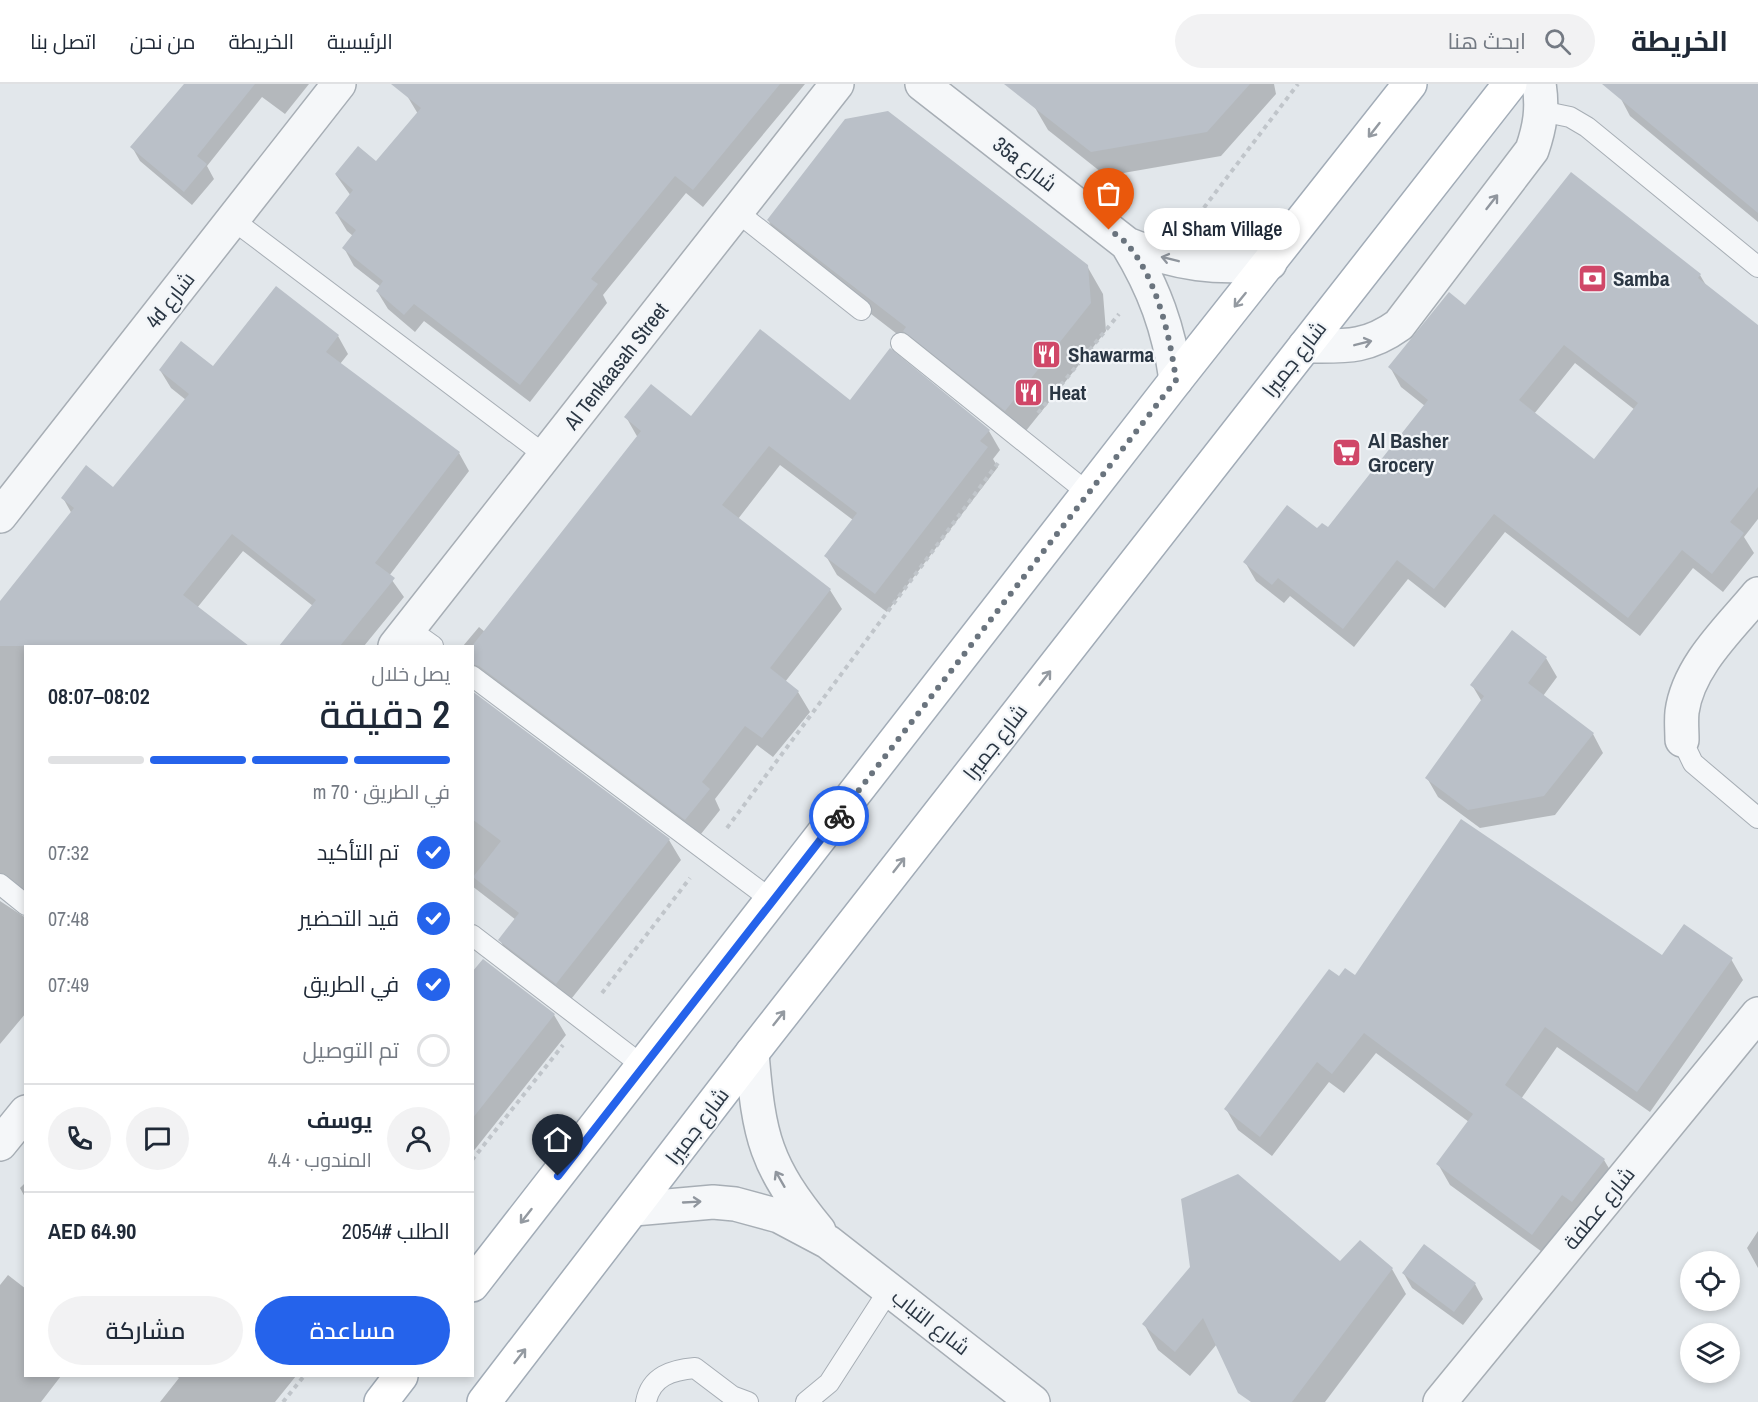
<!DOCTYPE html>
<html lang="ar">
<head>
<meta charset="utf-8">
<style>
	:root { --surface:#fff; --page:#f2f2f3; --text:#1f2937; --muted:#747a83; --line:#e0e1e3; --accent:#2563eb }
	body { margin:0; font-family:"Archivo Narrow",Cairo,sans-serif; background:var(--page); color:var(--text); direction:rtl; height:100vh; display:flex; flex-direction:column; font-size:22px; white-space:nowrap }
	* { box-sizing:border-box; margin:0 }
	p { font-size:20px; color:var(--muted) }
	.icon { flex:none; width:33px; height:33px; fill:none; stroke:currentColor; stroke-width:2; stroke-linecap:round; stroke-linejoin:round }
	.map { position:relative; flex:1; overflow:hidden; direction:ltr }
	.drawer { position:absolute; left:24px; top:561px; width:450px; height:732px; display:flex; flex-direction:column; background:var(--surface); border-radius:0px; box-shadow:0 3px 9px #0003; direction:rtl }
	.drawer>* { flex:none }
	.buttons { position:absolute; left:1680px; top:1167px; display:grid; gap:12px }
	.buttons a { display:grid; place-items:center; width:60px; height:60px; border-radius:50%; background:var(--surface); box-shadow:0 3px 9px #0003; font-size:30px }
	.pin { position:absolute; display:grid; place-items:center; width:51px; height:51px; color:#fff; margin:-62px -26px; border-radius:50% 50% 50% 0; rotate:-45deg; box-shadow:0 0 6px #0007 }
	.pin .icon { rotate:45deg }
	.courier { position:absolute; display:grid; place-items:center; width:60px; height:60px; margin:-30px; border:4px solid #2563eb; border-radius:50%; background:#fff; color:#222; box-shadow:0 2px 8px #0007 }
	.bubble { position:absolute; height:42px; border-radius:21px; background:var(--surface); box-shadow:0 3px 9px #0003; font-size:20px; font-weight:600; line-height:42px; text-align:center; direction:rtl }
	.summary em { font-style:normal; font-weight:600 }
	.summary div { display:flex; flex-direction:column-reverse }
	.summary { display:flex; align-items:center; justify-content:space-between; height:102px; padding:0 24px }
	h1 { font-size:39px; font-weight:600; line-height:45px }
	.bar { display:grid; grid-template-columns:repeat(4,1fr); gap:9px 6px; align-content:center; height:72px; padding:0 24px }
	.bar i { height:8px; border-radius:4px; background:var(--line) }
	.bar .selected { background:var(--accent) }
	.bar p { grid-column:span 4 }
	.line { display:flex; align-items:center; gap:15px; padding:0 24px; border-top:2px solid var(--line) }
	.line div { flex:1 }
	.round { display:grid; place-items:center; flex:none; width:63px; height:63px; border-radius:32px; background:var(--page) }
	ol { padding:0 24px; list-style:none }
	li { display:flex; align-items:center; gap:18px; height:66px }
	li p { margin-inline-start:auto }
	li .icon { padding:6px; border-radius:50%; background:var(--accent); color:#fff; stroke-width:4 }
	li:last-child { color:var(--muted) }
	li i { width:33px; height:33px; border:3px solid var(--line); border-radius:50% }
	.button { display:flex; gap:12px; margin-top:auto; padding:12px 24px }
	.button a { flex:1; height:69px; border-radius:36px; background:var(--accent); color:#fff; font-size:24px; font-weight:600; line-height:69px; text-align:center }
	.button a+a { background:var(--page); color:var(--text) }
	header { display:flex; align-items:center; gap:36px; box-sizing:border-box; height:84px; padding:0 30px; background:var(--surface); border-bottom:2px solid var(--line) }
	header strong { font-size:28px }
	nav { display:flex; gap:33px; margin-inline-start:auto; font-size:21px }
	.search { width:420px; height:54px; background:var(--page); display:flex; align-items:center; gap:15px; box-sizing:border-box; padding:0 21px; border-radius:33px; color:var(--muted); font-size:22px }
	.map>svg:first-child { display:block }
</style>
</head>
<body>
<header>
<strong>الخريطة</strong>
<div class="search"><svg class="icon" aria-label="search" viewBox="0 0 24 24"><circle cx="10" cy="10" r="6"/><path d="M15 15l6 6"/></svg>ابحث هنا</div>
<nav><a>الرئيسية</a><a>الخريطة</a><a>من نحن</a><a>اتصل بنا</a></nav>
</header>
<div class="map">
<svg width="1758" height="1318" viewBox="0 0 1758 1318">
	<rect width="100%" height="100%" fill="#e2e7eb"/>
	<path fill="#0003" fill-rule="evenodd" d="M 186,0 L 309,0 L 285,30 L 262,13 L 207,82 L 214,95 L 192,121 L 140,77 L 132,63 Z
		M 414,0 L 805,0 L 703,123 L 686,109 L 603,211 L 607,219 L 530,318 L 424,237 L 415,248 L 388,225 L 377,207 L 381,203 L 354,182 L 344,164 L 353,152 L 347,147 L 336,129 L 351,112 L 336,91 L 376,79 L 418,30 L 406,10 Z
		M 1029,0 L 1274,0 L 1276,10 L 1221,72 L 1106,92 L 1048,46 L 1034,22 Z
		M 1631,0 L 1758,0 L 1758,138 L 1630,32 L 1620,13 Z
		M 768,136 L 1087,182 L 1103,210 L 1106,247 L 1021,353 L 914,263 L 784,163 Z
		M 1700,191 L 1707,203 L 1758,243 L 1758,435 L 1744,453 L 1754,469 L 1723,508 L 1693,484 L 1640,552 L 1505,448 L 1445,524 L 1408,495 L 1354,563 L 1290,512 L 1284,519 L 1256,497 L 1245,478 L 1317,446 L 1328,445 L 1425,322 L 1401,303 L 1390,283 L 1465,223 ZM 1575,279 L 1635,326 L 1594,377 L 1534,330 Z
		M 338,252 L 348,270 L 340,280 L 459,369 L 469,387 L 389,492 L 404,513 L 364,562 L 281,562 L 313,522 L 243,467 L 197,524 L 246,562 L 26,562 L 26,815 L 5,807 L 0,813 L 0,519 L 72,430 L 63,414 L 114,405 L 186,316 L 171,304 L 160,286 L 213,284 Z
		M 850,319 L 989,347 L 1000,366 L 993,375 L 998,383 L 887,528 L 837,491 L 826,472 L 853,436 L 780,381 L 738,435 L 830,506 L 842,525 L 785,598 L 798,608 L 810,628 L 773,673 L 757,661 L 715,715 L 720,726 L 697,755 L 479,600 L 472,607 L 472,562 L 463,562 L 479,543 L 485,548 L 638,354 L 626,333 L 691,334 Z
		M 1512,548 L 1546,574 L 1557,593 L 1543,612 L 1593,650 L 1603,669 L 1555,731 L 1480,744 L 1438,713 L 1427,694 L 1482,618 L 1472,601 Z
		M 472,609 L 669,756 L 681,776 L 568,919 L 511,876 L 500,856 L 516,836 L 472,802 Z
		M 0,817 L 26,834 L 26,929 L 0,960 Z
		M 1662,873 L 1731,875 L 1743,896 L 1650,1028 L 1557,963 L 1521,1015 L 1604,1076 L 1616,1096 L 1545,1170 L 1450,1101 L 1438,1080 L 1469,1038 L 1376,969 L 1344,1009 L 1329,998 L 1272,1072 L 1238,1046 L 1226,1025 L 1339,894 Z
		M 483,877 L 554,931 L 566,951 L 472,1069 L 472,891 Z
		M 26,1098 L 26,1115 L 20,1104 Z
		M 1758,1147 L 1758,1184 L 1747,1164 Z
		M 1424,1162 L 1475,1200 L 1483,1215 L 1463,1241 L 1412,1204 L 1404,1190 Z
		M 1340,1179 L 1392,1185 L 1406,1210 L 1325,1318 L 1253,1318 L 1217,1260 L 1190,1292 L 1158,1266 L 1144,1240 Z
		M 8,1191 L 26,1205 L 26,1292 L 61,1292 L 41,1318 L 0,1318 L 0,1201 Z
		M 176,1292 L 296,1292 L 275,1318 L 160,1318 L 179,1294 Z"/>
	<path fill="#bac0c8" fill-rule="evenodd" d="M 184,0 L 255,0 L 197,72 L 207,80 L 184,108 L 130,63 Z
		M 391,0 L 780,0 L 693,106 L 675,92 L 591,195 L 598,200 L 520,301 L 414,220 L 404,231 L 376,207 L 383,197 L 342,164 L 356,146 L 335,129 L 353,106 L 335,90 L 358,62 L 376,77 L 421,24 Z
		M 1004,0 L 1250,0 L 1207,48 L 1091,68 Z
		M 1602,0 L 1758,0 L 1758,129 Z
		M 888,27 L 1088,181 L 1091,219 L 1005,327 L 903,247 L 906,243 L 767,136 L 845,35 Z
		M 1571,88 L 1701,190 L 1698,194 L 1758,241 L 1758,403 L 1730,438 L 1744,449 L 1712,490 L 1682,466 L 1628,534 L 1494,430 L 1434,505 L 1397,476 L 1343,545 L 1278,494 L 1272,501 L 1243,478 L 1287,421 L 1317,444 L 1322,439 L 1328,443 L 1428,316 L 1388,283 L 1449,208 L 1465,221 ZM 1564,261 L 1638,319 L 1594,375 L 1519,316 Z
		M 276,202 L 339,251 L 326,268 L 460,368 L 375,479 L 395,494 L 340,562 L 279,562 L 316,516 L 232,450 L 183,511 L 249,562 L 0,562 L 0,517 L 74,424 L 61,414 L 86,381 L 113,403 L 189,310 L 159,286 L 181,257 L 213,282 Z
		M 760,245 L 850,316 L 890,264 L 990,346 L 980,357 L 988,363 L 875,510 L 824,472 L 857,429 L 769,362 L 722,421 L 831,505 L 770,584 L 799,607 L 762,654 L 745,642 L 702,698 L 710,705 L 685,736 L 479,582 L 472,580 L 472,562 L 641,347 L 624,333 L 651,300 L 691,332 Z
		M 1512,546 L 1547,573 L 1528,599 L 1594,649 L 1544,712 L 1468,726 L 1425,694 L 1484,612 L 1470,601 Z
		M 472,607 L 670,755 L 556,900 L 498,856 L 519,829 L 473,793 L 501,757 L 472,735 Z
		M 1461,735 L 1662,871 L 1684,840 L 1733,874 L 1637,1008 L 1545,943 L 1505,1001 L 1605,1075 L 1572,1118 L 1562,1111 L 1532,1151 L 1436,1080 L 1473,1030 L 1364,949 L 1332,990 L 1317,978 L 1260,1053 L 1224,1025 L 1329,885 L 1339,892 L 1345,884 L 1355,891 Z
		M 483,875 L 555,930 L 472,1035 L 472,888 Z
		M 1238,1090 L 1340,1177 L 1360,1156 L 1393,1184 L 1292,1318 L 1251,1318 L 1238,1309 L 1203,1234 L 1175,1268 L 1142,1240 L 1190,1183 L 1181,1115 Z
		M 1424,1160 L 1476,1199 L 1454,1228 L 1402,1189 Z"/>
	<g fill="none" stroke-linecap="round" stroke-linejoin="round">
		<defs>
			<path id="service" d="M 1541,27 L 1570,33 L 1587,43 L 1758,183
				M 736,127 L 861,226
				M 233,136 L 546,372
				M 901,259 L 1088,409
				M 409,545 L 433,562
				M 472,592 L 773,817
				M 1682,656 L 1693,679 L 1758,734
				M 0,800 L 26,821
				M 472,851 L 643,982
				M 646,1318 C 651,1292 672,1286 695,1284 L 732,1312 L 748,1318
				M 806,1318 L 829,1299 L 889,1206"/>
			<path id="minor" d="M 922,0 L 1127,160 C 1175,180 1219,186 1270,179
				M 1127,160 C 1154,204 1169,245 1176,296
				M 1305,262 C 1343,262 1366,265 1399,241 L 1532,66 C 1540,43 1543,24 1539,0
				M 0,432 L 339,0
				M 395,562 L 837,0
				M 1682,656 C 1682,647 1681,637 1682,628 C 1688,582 1730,544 1758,510
				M 752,969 C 759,1054 765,1081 819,1147
				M 0,1060 L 26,1028
				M 634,1125 L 713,1118 L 735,1120 L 779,1132 L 828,1158 L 1033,1318
				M 1440,1318 L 1758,930"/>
			<path id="primary" d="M 472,1201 L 1176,296 L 1410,0
				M 381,1318 L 401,1292
				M 484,1318 L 752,969 L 1510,0"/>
		</defs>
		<use href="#service" stroke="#a7aeb5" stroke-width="22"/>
		<use href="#minor" stroke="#a7aeb5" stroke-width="36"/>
		<use href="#primary" stroke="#a2acb7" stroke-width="36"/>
		<path stroke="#c0c5ca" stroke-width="4" stroke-dasharray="4.5 4.5" stroke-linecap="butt" d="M 1193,138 L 1298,0
			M 1038,329 L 1119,230
			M 727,744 L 998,379
			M 602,909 L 690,794
			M 472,1076 L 563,961
			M 283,1318 L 304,1292"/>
		<use href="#service" stroke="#f5f7f9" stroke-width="20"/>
		<use href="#minor" stroke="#f5f7f9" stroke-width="33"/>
		<use href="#primary" stroke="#fff" stroke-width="33"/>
	</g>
	<defs><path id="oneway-shaft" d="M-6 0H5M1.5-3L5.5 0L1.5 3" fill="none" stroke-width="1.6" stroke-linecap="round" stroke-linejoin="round" transform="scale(1.5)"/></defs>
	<g stroke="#949aa1">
		<use href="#oneway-shaft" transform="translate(1374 46) rotate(128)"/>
		<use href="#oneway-shaft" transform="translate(1240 216) rotate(129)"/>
		<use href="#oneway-shaft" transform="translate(1045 594) rotate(-52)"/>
		<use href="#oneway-shaft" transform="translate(899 781) rotate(-52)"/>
		<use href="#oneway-shaft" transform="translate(779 934) rotate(-52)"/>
		<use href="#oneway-shaft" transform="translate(526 1132) rotate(128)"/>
		<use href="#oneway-shaft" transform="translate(520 1272) rotate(-52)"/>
	</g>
	<g stroke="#90969e">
		<use href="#oneway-shaft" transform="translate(1492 118) rotate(-52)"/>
		<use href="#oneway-shaft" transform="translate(1170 175) rotate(-166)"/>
		<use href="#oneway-shaft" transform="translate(1363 259) rotate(-14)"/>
		<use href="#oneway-shaft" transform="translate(780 1095) rotate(-120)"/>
		<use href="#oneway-shaft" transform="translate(692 1118) rotate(-3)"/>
	</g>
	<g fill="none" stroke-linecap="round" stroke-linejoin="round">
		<path stroke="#6a747e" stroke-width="6" stroke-dasharray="0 10.8" d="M 839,732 L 1176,296 C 1170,253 1157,194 1127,160 C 1122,154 1115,150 1109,146"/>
		<path stroke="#2563eb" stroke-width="8" d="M 558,1092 L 839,732"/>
	</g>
	<defs>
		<symbol id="bank-square" viewBox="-11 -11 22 22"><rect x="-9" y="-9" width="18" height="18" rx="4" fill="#d04768" stroke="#f2f5f8"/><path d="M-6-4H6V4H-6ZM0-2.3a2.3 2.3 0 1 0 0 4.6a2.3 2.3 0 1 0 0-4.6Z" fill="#fff"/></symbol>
		<symbol id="restaurant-square" viewBox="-11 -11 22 22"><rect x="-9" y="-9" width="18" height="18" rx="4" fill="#d04768" stroke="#f2f5f8"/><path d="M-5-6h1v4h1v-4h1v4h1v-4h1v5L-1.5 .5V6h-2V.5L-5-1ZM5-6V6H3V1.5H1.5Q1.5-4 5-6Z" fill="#fff"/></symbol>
		<symbol id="supermarket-square" viewBox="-11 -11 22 22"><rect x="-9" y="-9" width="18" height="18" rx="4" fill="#d04768" stroke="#f2f5f8"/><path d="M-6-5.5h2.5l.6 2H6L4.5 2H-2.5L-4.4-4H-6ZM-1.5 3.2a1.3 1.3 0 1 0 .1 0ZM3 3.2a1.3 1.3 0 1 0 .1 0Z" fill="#fff"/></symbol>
	</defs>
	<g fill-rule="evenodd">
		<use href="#bank-square" x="1576" y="178" width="33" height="33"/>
		<use href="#restaurant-square" x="1030" y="254" width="33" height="33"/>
		<use href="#restaurant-square" x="1012" y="292" width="33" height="33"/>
		<use href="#supermarket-square" x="1330" y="352" width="33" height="33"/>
	</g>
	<g text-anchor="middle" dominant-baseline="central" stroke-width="4.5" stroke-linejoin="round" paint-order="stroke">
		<g font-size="21" fill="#2a3643" stroke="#f2f5f8">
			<text transform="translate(1025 80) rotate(38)">35a شارع</text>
			<text transform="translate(170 216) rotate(-52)">4d شارع</text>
			<text transform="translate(1294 275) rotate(-52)">شارع جميرا</text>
			<text transform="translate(616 282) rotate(-52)">Al Tenkaasah Street</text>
			<text transform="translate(995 658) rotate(-52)">شارع جميرا</text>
			<text transform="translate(697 1042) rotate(-53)">شارع جميرا</text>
			<text transform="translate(1599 1124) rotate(-51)">شارع عطفة</text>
			<text transform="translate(931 1238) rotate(38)">شارع التباب</text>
		</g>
		<g font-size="21" font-weight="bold" fill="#2a3643" stroke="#f2f5f8" text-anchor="start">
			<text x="1613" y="194">Samba</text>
			<text x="1068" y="270">Shawarma</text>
			<text x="1049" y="308">Heat</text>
			<text x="1368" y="356">Al Basher<tspan x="1368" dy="24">Grocery</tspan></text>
		</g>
	</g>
</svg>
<div class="buttons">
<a><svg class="icon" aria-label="locate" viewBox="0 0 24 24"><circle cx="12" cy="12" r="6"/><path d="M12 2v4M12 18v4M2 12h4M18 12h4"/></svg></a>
<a><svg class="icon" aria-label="layers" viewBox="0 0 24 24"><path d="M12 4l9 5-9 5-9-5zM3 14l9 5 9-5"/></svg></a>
</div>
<div class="pin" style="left:1109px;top:146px;background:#ea580c"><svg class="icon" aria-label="bag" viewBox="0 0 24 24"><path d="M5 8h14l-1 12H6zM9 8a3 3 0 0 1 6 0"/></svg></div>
<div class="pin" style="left:558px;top:1092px;background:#1f2937"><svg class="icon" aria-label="home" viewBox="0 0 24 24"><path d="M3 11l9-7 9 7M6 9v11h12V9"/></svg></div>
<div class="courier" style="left:839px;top:732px"><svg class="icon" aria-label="bike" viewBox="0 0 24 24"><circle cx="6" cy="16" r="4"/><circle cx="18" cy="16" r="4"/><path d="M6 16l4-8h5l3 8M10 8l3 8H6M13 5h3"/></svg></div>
<div class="bubble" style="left:1144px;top:124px;width:156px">Al Sham Village</div>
<section class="drawer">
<div class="summary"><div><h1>2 دقيقة</h1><p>يصل خلال</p></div><em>08:02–08:07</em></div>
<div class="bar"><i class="selected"></i><i class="selected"></i><i class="selected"></i><i></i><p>في الطريق · 70 m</p></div>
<ol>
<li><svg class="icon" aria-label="check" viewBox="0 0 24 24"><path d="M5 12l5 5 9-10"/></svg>تم التأكيد<p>07:32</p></li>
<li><svg class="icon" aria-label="check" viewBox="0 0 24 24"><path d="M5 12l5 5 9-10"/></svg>قيد التحضير<p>07:48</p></li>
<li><svg class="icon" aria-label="check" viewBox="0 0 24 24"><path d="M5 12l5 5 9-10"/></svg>في الطريق<p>07:49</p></li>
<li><i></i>تم التوصيل</li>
</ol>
<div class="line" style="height:108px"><a class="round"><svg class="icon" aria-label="person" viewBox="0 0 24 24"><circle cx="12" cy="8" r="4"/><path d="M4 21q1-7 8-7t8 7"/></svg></a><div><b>يوسف</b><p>المندوب · 4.4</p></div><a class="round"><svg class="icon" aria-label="chat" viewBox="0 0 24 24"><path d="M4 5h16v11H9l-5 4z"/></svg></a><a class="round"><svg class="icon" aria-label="phone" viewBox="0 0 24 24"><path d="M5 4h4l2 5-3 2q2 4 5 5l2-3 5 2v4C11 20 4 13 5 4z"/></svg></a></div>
<div class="line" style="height:78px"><div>الطلب #2054</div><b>AED 64.90</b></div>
<div class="button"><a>مساعدة</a><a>مشاركة</a></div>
</section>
</div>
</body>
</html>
